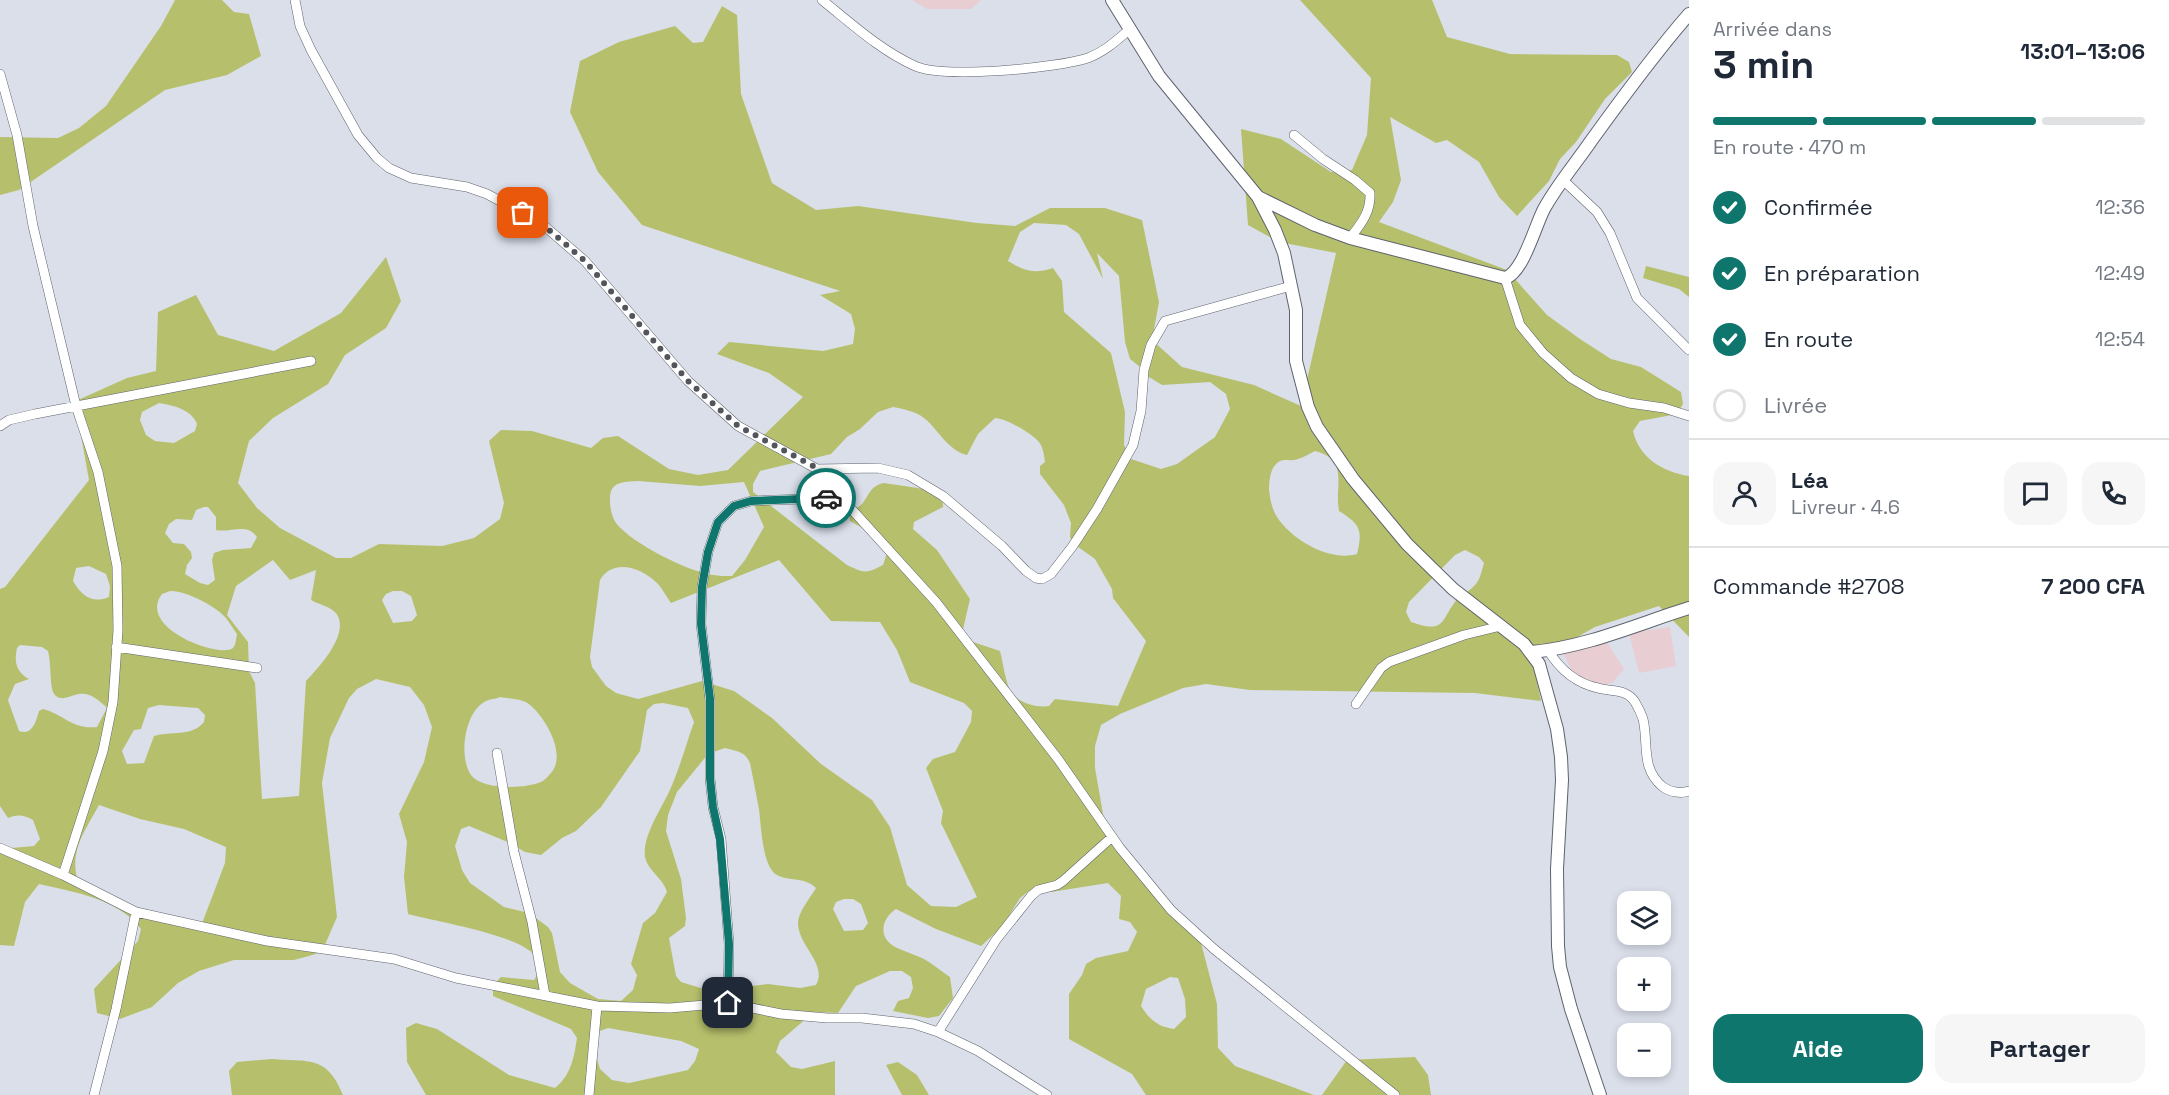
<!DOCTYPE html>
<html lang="fr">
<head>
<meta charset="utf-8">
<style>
	:root { --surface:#fff; --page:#f6f6f7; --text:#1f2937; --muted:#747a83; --line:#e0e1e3; --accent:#0f766e }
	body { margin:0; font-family:"Space Grotesk",sans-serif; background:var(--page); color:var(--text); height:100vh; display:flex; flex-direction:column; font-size:22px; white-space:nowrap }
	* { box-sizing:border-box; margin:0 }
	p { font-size:20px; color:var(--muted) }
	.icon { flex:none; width:33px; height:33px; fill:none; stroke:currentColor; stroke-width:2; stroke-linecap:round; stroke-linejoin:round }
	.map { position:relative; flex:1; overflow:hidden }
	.side { display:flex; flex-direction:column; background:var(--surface); width:480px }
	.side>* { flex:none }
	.tools { position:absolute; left:1617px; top:891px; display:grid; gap:12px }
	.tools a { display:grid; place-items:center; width:54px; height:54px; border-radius:12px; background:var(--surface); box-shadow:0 3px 9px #0003; font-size:30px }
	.pin { position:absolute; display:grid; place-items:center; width:51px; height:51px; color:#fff; margin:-26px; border-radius:12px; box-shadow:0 3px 9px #0006 }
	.courier { position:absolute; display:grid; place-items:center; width:60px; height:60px; margin:-30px; border:4px solid #0f766e; border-radius:50%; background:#fff; color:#222; box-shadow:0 2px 8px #0007 }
	.head em { font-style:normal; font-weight:700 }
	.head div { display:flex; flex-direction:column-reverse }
	.head { display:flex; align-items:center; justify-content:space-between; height:102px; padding:0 24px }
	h1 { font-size:39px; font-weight:700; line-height:45px }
	.bar { display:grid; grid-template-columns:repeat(4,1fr); gap:9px 6px; align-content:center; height:72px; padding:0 24px }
	.bar i { height:8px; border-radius:4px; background:var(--line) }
	.bar .current { background:var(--accent) }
	.bar p { grid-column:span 4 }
	.line { display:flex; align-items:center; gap:15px; padding:0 24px; border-top:2px solid var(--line) }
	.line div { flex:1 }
	.round { display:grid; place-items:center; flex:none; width:63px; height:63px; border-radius:18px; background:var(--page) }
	ol { padding:0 24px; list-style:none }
	li { display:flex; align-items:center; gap:18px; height:66px }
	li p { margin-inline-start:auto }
	li .icon { padding:6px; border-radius:50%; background:var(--accent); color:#fff; stroke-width:4 }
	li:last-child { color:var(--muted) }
	li i { width:33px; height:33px; border:3px solid var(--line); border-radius:50% }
	.button { display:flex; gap:12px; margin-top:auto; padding:12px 24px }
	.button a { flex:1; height:69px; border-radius:18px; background:var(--accent); color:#fff; font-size:24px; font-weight:700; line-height:69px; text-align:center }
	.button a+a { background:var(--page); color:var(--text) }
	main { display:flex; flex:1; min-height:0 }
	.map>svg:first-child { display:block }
</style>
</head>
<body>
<main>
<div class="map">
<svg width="1689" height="1095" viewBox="0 0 1689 1095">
	<rect width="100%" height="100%" fill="#dadfea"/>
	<path fill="#e8ced3" d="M 912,0 L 981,0 L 971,9 L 927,9 Z
		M 1670,627 L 1676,666 L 1639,673 L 1629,633 Z
		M 1605,639 L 1624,669 L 1612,683 L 1598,687 L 1575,676 L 1563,653 Z"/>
	<path fill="#b6c06c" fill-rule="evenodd" d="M 175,0 L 222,0 L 234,12 L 249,14 L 261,56 L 227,75 L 165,90 L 19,190 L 0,195 L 0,137 L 58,138 L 79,128 L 106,106 L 161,26 Z
		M 1300,0 L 1432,0 L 1447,37 L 1510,54 L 1617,55 L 1629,62 L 1632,72 L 1605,99 L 1576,142 L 1560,159 L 1549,181 L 1517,216 L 1499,197 L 1479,162 L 1447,140 L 1436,143 L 1390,117 L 1401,180 L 1393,202 L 1379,222 L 1507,270 L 1547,315 L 1580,339 L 1611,359 L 1641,367 L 1681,392 L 1683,404 L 1677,414 L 1640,421 L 1633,431 C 1639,458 1663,472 1689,476 L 1689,637 L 1659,606 L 1595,627 L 1533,662 L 1541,701 L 1475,693 L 1250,690 L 1206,684 L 1183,688 L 1120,714 L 1101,725 L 1095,746 L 1095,768 L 1107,837 L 1200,939 L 1217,1004 L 1218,1048 L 1235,1066 L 1314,1095 L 1146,1095 L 1132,1074 L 1069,1039 L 1069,994 L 1082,975 L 1086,964 L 1096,958 L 1128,951 L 1137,932 L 1130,922 L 1119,919 L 1121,896 L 1108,883 L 1051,892 L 1029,891 L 1020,898 L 1002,927 L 981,946 L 936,929 L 896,909 C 882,918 877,937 895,947 C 903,951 913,954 922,958 C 932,963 941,971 950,977 L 953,998 L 939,1016 L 928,1018 L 893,1011 L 898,1001 L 909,998 L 913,988 L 911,977 L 902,971 L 890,971 L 856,986 L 838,1013 L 814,1012 L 780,1041 L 776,1052 L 791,1067 L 802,1069 L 835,1061 L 835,1095 L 426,1095 L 407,1062 L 406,1028 L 416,1023 L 437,1029 L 509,1075 L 555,1088 C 571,1075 574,1058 577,1038 L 571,1029 L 493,996 L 493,985 L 501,977 L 534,980 L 540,971 C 539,964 537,956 530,951 C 506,933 439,922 408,914 L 404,877 L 407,842 L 399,814 L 424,762 L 432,727 L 424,705 L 410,687 L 376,679 L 357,689 L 349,698 L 330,738 L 322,783 L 337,917 L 324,947 L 316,954 L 294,960 L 234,960 L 199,971 L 178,983 L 152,1007 L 120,1019 L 97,1013 L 94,989 L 138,941 L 141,929 C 119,899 74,892 39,884 L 25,902 L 14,946 L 0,945 L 0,849 L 34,846 L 40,839 L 33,820 C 24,815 18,814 8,818 L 0,806 L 0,589 L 5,587 L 89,480 L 80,430 L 69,404 L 127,378 L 156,371 L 158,312 L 196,295 L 218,335 L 274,351 L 341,313 L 386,257 L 401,301 L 386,328 L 345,355 L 328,384 L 273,418 L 249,441 L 238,483 L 257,508 L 280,528 L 336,558 L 351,558 L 379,544 L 442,546 L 474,538 L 500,519 L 504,503 L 489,441 L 501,430 L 532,431 L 591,448 L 603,438 L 618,436 L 669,469 L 698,475 L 728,470 L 803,397 L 769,373 L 717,354 L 729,342 L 823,351 L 853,344 L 855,329 L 851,314 L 820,295 L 840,291 L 642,225 L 598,172 L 570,112 L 580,61 L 619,42 L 675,26 L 693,43 L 703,42 L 722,6 L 737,15 L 741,94 L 772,183 L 816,210 L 858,206 L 977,223 L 1015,226 L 1050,208 L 1105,208 L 1142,220 L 1159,302 L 1152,340 L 1182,367 L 1254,385 L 1301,406 L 1336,253 L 1279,242 L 1248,225 L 1241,129 L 1281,139 L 1331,172 L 1352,170 L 1367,135 L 1371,78 ZM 1034,223 L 1066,225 L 1079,234 L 1103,279 L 1097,253 L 1119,276 L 1125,342 L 1130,359 L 1144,370 L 1149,377 L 1162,385 L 1210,382 L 1226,394 L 1230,409 L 1215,437 L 1177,464 L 1161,469 L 1131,459 L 1124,445 L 1125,412 L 1111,353 L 1064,312 L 1062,281 L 1053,268 C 1034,274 1026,272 1008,261 L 1020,232 ZM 159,403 C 173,405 192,410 197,424 L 195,431 L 174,443 L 155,441 L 146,435 L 140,420 L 142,412 ZM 893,407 C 903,409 915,411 924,418 C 939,430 947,450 967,455 L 978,434 L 995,418 C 1005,418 1029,432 1037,440 C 1043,445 1044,455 1045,462 L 1040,466 L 1040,474 L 1064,505 L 1071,523 L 1070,537 L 1074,544 L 1095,559 L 1112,589 L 1113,598 L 1146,641 L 1118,706 L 1055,699 L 1049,706 C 1037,708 1017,703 1010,690 C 1005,679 1003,663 1000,651 L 961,638 L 970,599 L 937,550 L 913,529 L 914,522 L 943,507 L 943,499 L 931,490 L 884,483 C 870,486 870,494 862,504 C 858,507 853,511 849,514 L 850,521 L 878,537 L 888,550 L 883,565 C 866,574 864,573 847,565 L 753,492 L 753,484 L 760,471 L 831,454 L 847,437 L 860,429 L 878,412 ZM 1315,451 C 1350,460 1334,486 1339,511 C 1360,524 1363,530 1357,554 C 1330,562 1292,540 1277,517 C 1272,509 1270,499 1269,490 C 1269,482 1270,470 1276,464 C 1283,458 1286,461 1294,460 C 1301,459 1309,454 1315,451 ZM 638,481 L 700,486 L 744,482 L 764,527 L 745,560 L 732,576 C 725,576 719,576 713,575 C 689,572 631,543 616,523 C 612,517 610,508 610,501 C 609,481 623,482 638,481 ZM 204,507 L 208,507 L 216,517 L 216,530 C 231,533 247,522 257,537 L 251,548 L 223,550 L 214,553 L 212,560 L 215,580 L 208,585 L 200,583 L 185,574 L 187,565 L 192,558 L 191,552 L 184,544 L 173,543 L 165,533 L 169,524 L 176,519 L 192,520 L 196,510 ZM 1465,550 L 1479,557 L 1484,563 C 1482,570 1480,580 1475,585 C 1471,590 1464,593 1459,597 C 1440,618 1448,635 1411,622 L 1406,612 L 1409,602 L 1455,555 ZM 273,560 L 290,580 L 316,570 L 311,600 C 318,604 331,607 336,613 C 351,633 319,667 306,681 L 299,796 L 262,799 L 255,683 L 249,671 L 248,642 L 227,615 L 236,586 ZM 779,560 L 831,621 L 880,622 L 897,650 L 910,682 L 964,703 L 972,711 L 971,722 L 955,752 L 933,759 L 926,768 L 943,811 L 941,823 L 977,897 L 956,907 L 931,906 L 907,885 L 890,827 L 872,800 L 821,764 L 772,718 L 734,691 L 702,681 L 638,699 L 616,693 L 606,686 L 592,667 L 590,657 L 600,580 C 613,558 641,567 657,583 C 662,588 666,596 671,603 ZM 89,566 L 106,574 L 110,586 L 109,597 C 92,604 82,596 73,581 L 76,568 ZM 170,591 C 185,590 217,607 226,618 C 230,623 233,629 237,634 C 236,638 236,645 233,648 C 220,659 136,628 162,594 ZM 393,591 L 402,591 L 411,596 L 417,615 L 412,621 L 393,623 L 382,600 L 386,594 ZM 20,645 L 42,647 L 48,651 C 51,662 50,684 53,692 C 59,704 71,695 79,694 C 90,692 100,701 107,708 L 97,727 C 73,730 63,714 43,709 L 39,711 C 36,722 32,736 19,731 L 8,700 L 15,684 L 29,679 C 16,671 14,663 17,648 ZM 500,697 C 509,699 523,698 530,705 C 546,718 567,755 551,773 C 548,776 545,780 541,782 C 525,789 482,790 471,775 C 458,756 465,711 486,701 C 490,699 496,699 500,697 ZM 663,703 L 688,708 L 694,722 C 686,745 679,770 669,792 C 661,809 642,837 645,857 C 648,871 663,878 667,892 L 655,913 L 643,923 L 631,964 L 637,975 L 633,990 L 621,1001 L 598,999 L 570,983 L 560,972 L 552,933 L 548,927 L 529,913 L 504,907 L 470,883 L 462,870 L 455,846 L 461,829 L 469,826 L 510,843 L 525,852 L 541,855 L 562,838 L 576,831 L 601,807 L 640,751 L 647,710 L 654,704 ZM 159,705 L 198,708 L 205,715 L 204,722 C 192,737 170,731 154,736 L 144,763 L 127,764 L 122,751 L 134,730 L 141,729 L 148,708 ZM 725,748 C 736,751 745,751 750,763 C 753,778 756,794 759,809 C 761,824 762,867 777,875 C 790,882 803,876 816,888 C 810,898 799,911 798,922 C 797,945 828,964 816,985 L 800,988 L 768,984 L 720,990 L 704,989 L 681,982 L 676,976 L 669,938 L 685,926 L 686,918 L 681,879 L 666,831 L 668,815 L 677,792 L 708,754 ZM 99,805 L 140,819 L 184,829 L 226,847 L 225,863 L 201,926 L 149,915 L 77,878 C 70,850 86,829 99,805 ZM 844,899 L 853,899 L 861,904 L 868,923 L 863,930 L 844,931 L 833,909 L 836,902 ZM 1170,977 L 1178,978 L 1185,999 L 1186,1017 L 1174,1029 C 1158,1027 1149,1019 1141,1006 L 1146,989 ZM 608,1028 L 681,1041 L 699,1049 L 695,1061 L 688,1070 L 629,1083 L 612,1080 L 600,1069 L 594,1048 L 597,1032 Z
		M 1646,266 L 1689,277 L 1689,297 L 1679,289 L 1643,278 Z
		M 1415,1057 L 1428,1075 L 1431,1095 L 1322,1095 L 1347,1060 Z
		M 272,1059 C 309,1062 327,1055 343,1095 L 232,1095 L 229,1071 L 237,1062 Z
		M 898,1062 L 917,1075 L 929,1095 L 902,1095 L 886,1065 Z"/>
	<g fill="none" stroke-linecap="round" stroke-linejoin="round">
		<defs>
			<path id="street" d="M 295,0 L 300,26 L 311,50 L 358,135 L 377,158 L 389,168 L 411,178 L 467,187 L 487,194 L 541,223 L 585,261 L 688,381 L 738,426 L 817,469 L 878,468 L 908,475 L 943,496 L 1002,546 L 1026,571 L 1036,578 L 1042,579 L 1051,574 L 1072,547 L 1097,509 L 1133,445 L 1141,411 L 1144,370 L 1151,345 L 1165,321 L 1291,286
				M 822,0 C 852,24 880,50 915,66 C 944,79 1057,68 1088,58 C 1104,52 1116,41 1129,30
				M 0,74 L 17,135 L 33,226 L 76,406 L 98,472 L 117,566 L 118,630 L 113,702 L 103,751 L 63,875
				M 1294,135 L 1323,159 L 1355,180 L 1370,193 C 1371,212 1361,224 1350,238
				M 1563,180 L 1597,212 L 1610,233 L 1637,298 L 1689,350
				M 1505,278 L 1520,325 L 1543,353 L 1571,378 L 1598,394 L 1629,403 L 1664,408 L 1689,416
				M 0,426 L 9,420 L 35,414 L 311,361
				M 836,492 L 936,602 L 1058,759 L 1120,848 L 1171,910 L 1214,949 L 1395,1095
				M 116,647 L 257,668
				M 1548,650 C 1560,670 1575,683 1598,688 C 1611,692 1626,688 1635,702 C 1638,707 1641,713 1643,719 C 1649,744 1640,768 1663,787 C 1670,792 1681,794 1689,791
				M 1356,704 L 1381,668 L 1389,662 L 1464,635 L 1501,626
				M 497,753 L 514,852 L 532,922 L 545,995
				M 0,848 L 63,875 L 136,912 L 267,941 L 394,959 L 456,978 L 597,1006 L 670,1008 L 728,1003 L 781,1014 L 827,1018 L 862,1018 L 914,1024 L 938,1032 L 978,1051 L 1047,1095
				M 728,1003 L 729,944 L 721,839 L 713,807 L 710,778 L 710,700 L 701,624 L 702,587 L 708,552 L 718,522 L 734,506 L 751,501 L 831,498 L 835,496 L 835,489 L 817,469
				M 938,1032 L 996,940 L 1031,896 L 1038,890 L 1057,885 L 1063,881 L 1112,837
				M 94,1095 L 116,1009 L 136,912
				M 589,1095 L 597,1006"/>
			<path id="secondary" d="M 1112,0 L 1159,76 L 1258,197 L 1275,230 L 1284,253 L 1296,310 L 1296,361 L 1308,407 L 1317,427 L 1353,479 L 1407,544 L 1453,589 L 1524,644 L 1539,664 L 1557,729 L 1561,757 L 1562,780 L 1557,869 L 1558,946 L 1560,967 L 1571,1009 L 1600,1095
				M 1258,197 L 1315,225 L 1350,238 L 1505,278 C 1523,273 1535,226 1544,209 C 1557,185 1576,163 1591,141 C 1622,98 1654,54 1689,14
				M 1532,652 C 1586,647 1638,624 1689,608"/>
		</defs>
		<use href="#street" stroke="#5e636c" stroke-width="10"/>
		<use href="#secondary" stroke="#5e636c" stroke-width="14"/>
		<use href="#street" stroke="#fff" stroke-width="9"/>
		<use href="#secondary" stroke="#fff" stroke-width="12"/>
	</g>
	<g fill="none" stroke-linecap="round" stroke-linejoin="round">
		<path stroke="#53555c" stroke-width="6" stroke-dasharray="0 10.8" d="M 523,213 L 541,223 L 585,261 L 688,381 L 738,426 L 817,468 L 835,489 L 835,496 L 826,498"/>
		<path stroke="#0f766e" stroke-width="8" d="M 728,1003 L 729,944 L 720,839 L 713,807 L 710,778 L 710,699 L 701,624 L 702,587 L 708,552 L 718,522 L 734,506 L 751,501 L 826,498"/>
	</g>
</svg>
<div class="tools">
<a><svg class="icon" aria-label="layers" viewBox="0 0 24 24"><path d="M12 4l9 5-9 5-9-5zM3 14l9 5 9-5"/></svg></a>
<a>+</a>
<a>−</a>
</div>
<div class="pin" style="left:523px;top:213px;background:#ea580c"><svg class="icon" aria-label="bag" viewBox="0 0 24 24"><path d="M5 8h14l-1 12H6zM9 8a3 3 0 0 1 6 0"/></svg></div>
<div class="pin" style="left:728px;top:1003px;background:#1f2937"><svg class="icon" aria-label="home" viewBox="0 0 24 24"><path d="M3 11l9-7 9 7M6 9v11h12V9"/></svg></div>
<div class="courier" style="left:826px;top:498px"><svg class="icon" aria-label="car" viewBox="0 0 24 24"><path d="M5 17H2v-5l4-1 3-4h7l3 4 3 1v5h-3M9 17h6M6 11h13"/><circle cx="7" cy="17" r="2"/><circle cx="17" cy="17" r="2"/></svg></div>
</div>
<section class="side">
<div class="head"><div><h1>3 min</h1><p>Arrivée dans</p></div><em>13:01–13:06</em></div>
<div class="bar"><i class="current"></i><i class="current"></i><i class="current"></i><i></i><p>En route · 470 m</p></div>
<ol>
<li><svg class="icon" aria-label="check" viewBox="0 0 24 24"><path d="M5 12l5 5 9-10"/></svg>Confirmée<p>12:36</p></li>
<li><svg class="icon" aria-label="check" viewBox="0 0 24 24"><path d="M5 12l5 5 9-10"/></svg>En préparation<p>12:49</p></li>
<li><svg class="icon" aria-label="check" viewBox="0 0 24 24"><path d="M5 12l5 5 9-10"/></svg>En route<p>12:54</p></li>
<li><i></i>Livrée</li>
</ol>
<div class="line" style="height:108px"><a class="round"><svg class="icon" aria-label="person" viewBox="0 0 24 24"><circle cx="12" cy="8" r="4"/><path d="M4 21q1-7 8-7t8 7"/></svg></a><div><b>Léa</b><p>Livreur · 4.6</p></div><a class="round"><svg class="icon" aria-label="chat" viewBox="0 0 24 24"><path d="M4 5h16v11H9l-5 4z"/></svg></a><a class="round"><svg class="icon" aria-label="phone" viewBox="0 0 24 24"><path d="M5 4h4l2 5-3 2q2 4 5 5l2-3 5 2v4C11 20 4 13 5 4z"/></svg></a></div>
<div class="line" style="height:78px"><div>Commande #2708</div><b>7 200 CFA</b></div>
<div class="button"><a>Aide</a><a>Partager</a></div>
</section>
</main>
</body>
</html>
